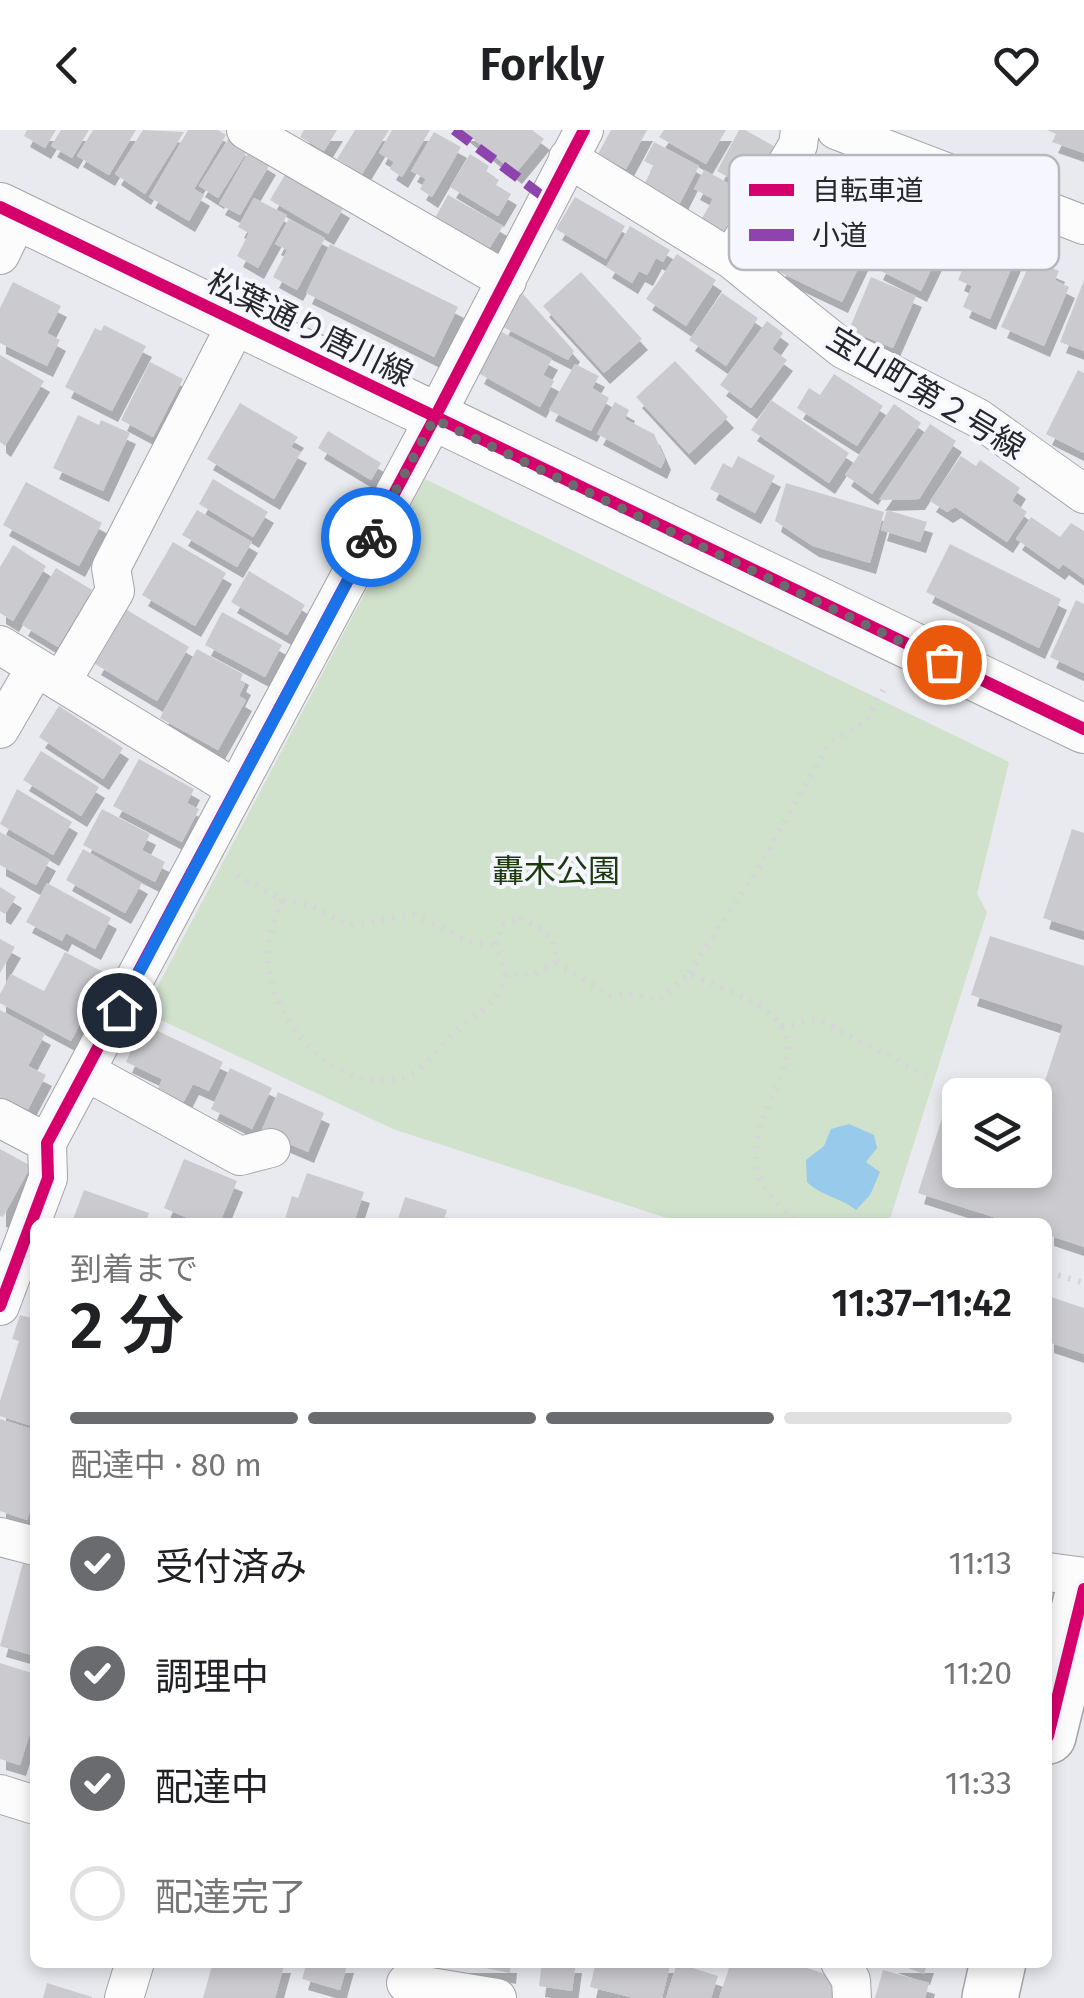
<!DOCTYPE html>
<html lang="ja">
<head>
<meta charset="utf-8">
<style>
	:root { --surface:#fff; --page:#f2f2f2; --text:#202124; --muted:#757577; --line:#e0e0e0; --accent:#6a6b6f }
	body { margin:0; font-family:"Fira Sans","Noto Sans JP",sans-serif; background:var(--page); color:var(--text); height:100vh; display:flex; flex-direction:column; font-size:38px; white-space:nowrap }
	* { box-sizing:border-box; margin:0 }
	p { font-size:32px; color:var(--muted) }
	.icon { flex:none; width:55px; height:55px; fill:none; stroke:currentColor; stroke-width:2; stroke-linecap:round; stroke-linejoin:round }
	.map { position:relative; flex:1; overflow:hidden }
	.sheet { position:absolute; left:30px; top:1088px; width:1022px; height:750px; display:flex; flex-direction:column; background:var(--surface); border-radius:15px; box-shadow:0 5px 15px #0003 }
	.sheet>* { flex:none }
	.buttons { position:absolute; left:942px; top:948px; display:grid; gap:20px }
	.buttons a { display:grid; place-items:center; width:110px; height:110px; border-radius:15px; background:var(--surface); box-shadow:0 5px 15px #0003; font-size:50px }
	.pin { position:absolute; display:grid; place-items:center; width:85px; height:85px; color:#fff; margin:-42px; border:5px solid #fff; border-radius:50%; box-shadow:0 2px 10px #0007 }
	.courier { position:absolute; display:grid; place-items:center; width:100px; height:100px; margin:-50px; border:8px solid #1a73e8; border-radius:50%; background:#fff; color:#222; box-shadow:0 2px 12px #0007 }
	.summary em { font-style:normal; font-weight:600 }
	.summary div { display:flex; flex-direction:column-reverse }
	.summary { display:flex; align-items:center; justify-content:space-between; height:170px; padding:0 40px }
	h1 { font-size:65px; font-weight:600; line-height:75px }
	.bar { display:grid; grid-template-columns:repeat(4,1fr); gap:15px 10px; align-content:center; height:120px; padding:0 40px }
	.bar i { height:12px; border-radius:8px; background:var(--line) }
	.bar .active { background:var(--accent) }
	.bar p { grid-column:span 4 }
	ol { padding:0 40px; list-style:none }
	li { display:flex; align-items:center; gap:30px; height:110px }
	li p { margin-inline-start:auto }
	li .icon { padding:10px; border-radius:50%; background:var(--accent); color:#fff; stroke-width:4 }
	li:last-child { color:var(--muted) }
	li i { width:55px; height:55px; border:5px solid var(--line); border-radius:50% }
	header { display:flex; justify-content:space-between; align-items:center; height:130px; padding:0 40px; background:var(--surface); font-size:45px; font-weight:600 }
	.map>svg:first-child { display:block }
</style>
</head>
<body>
<header><svg class="icon" aria-label="back" viewBox="0 0 24 24"><path d="M15 5l-7 7 7 7"/></svg>Forkly<svg class="icon" aria-label="heart" viewBox="0 0 24 24"><path d="M12 20l-8-8c-3-5 5-10 8-4 3-6 11-1 8 4z"/></svg></header>
<div class="map">
<svg width="1084" height="1868" viewBox="0 0 1084 1868">
	<defs>
		<filter id="shadow"><feDropShadow dx="6" dy="11" stdDeviation="0" flood-color="#0004"/></filter>
	</defs>
	<rect width="100%" height="100%" fill="#e9eaef"/>
	<path fill="#d0e1cc" d="M 425,349 L 1009,632 L 977,764 L 987,782 L 889,1092 L 679,1092 L 393,999 L 144,882 Z"/>
	<path fill="#98caec" d="M 849,994 L 874,1005 L 877,1018 L 866,1032 L 880,1042 L 870,1065 L 856,1080 C 840,1067 823,1067 807,1052 L 806,1030 L 824,1016 L 831,999 Z"/>
	<path fill="#cbcbcf" filter="url(#shadow)" d="M 27,0 L 56,0 L 45,18 L 24,6 Z
		M 61,0 L 89,0 L 72,28 L 51,16 Z
		M 93,0 L 136,0 L 109,45 L 77,26 Z
		M 143,0 L 184,2 L 145,64 L 115,44 Z
		M 188,0 L 218,0 L 226,5 L 194,59 L 204,65 L 189,91 L 149,67 Z
		M 304,0 L 337,0 L 324,21 L 300,7 Z
		M 355,0 L 389,0 L 362,44 L 337,29 Z
		M 392,0 L 430,0 L 402,47 L 390,39 L 394,32 L 379,23 Z
		M 462,0 L 532,0 L 544,9 L 516,43 Z
		M 611,0 L 647,0 L 626,39 L 598,24 Z
		M 664,0 L 726,0 L 706,34 L 659,7 Z
		M 739,0 L 745,0 L 779,19 L 756,62 L 717,41 Z
		M 1047,0 L 1084,0 L 1084,23 L 1052,12 L 1056,4 Z
		M 434,2 L 461,17 L 432,67 L 420,59 L 426,49 L 411,41 Z
		M 229,8 L 248,20 L 218,68 L 199,56 Z
		M 654,12 L 699,36 L 679,75 L 643,56 L 654,36 L 644,31 Z
		M 249,21 L 270,34 L 240,85 L 219,74 Z
		M 470,24 L 489,36 L 486,42 L 499,50 L 496,55 L 511,64 L 498,86 L 450,57 Z
		M 830,30 L 895,61 L 842,172 L 777,141 Z
		M 704,40 L 752,66 L 730,106 L 701,90 L 713,69 L 694,59 Z
		M 286,43 L 344,77 L 328,104 L 270,70 Z
		M 448,65 L 503,96 L 489,119 L 435,88 Z
		M 575,67 L 625,96 L 606,129 L 556,99 Z
		M 254,68 L 287,85 L 258,138 L 237,126 L 249,103 L 238,97 Z
		M 910,68 L 936,80 L 929,97 L 947,106 L 921,161 L 877,139 Z
		M 984,88 L 1025,106 L 990,189 L 963,177 L 972,156 L 958,150 Z
		M 289,89 L 325,108 L 297,160 L 273,147 L 287,120 L 275,114 Z
		M 630,96 L 670,120 L 663,132 L 656,128 L 647,145 L 639,141 L 632,153 L 606,137 Z
		M 330,114 L 458,177 L 434,227 L 306,163 Z
		M 677,124 L 716,150 L 686,196 L 646,169 Z
		M 1032,129 L 1059,141 L 1055,150 L 1069,157 L 1044,216 L 1001,197 Z
		M 581,142 L 642,209 L 604,243 L 543,176 Z
		M 871,147 L 916,166 L 893,218 L 849,200 Z
		M 1084,150 L 1084,221 L 1060,212 Z
		M 13,152 L 61,176 L 47,203 L 60,210 L 47,236 L 0,213 L 0,178 Z
		M 522,163 L 574,221 L 568,230 L 501,196 Z
		M 722,163 L 758,188 L 726,236 L 689,210 Z
		M 767,191 L 783,203 L 772,219 L 787,230 L 751,278 L 720,255 Z
		M 104,195 L 146,216 L 112,281 L 65,257 L 95,198 L 101,201 Z
		M 500,201 L 552,229 L 543,245 L 554,251 L 540,277 L 478,243 Z
		M 0,225 L 44,251 L 5,316 L 0,312 Z
		M 675,231 L 728,287 L 689,324 L 636,267 Z
		M 150,232 L 183,249 L 153,307 L 121,290 Z
		M 575,234 L 599,246 L 592,258 L 609,268 L 591,301 L 549,280 Z
		M 1078,240 L 1084,243 L 1084,323 L 1046,304 Z
		M 834,244 L 883,276 L 857,316 L 797,278 L 809,258 L 820,265 Z
		M 771,270 L 849,323 L 829,353 L 751,300 Z
		M 615,272 L 629,280 L 625,289 L 654,304 L 665,329 L 661,338 L 597,304 Z
		M 240,273 L 298,307 L 291,317 L 301,322 L 274,369 L 207,329 Z
		M 894,274 L 921,293 L 872,364 L 845,345 Z
		M 78,285 L 99,295 L 101,290 L 130,303 L 103,361 L 53,338 Z
		M 930,294 L 956,311 L 919,369 L 879,370 Z
		M 328,301 L 381,333 L 371,350 L 318,318 Z
		M 738,326 L 775,346 L 755,383 L 710,359 L 723,333 L 732,338 Z
		M 961,326 L 976,336 L 980,330 L 1020,358 L 1012,371 L 1027,382 L 1007,412 L 955,377 L 947,382 L 930,371 Z
		M 213,349 L 268,382 L 253,407 L 199,374 Z
		M 26,352 L 102,393 L 79,436 L 3,395 Z
		M 786,353 L 884,382 L 870,433 L 813,416 L 775,391 Z
		M 197,380 L 252,412 L 237,437 L 182,405 Z
		M 887,380 L 927,392 L 920,412 L 881,400 Z
		M 1031,387 L 1060,407 L 1071,393 L 1084,401 L 1084,449 L 1063,434 L 1059,439 L 1016,409 Z
		M 173,412 L 226,443 L 195,496 L 142,465 Z
		M 950,414 L 1061,469 L 1039,518 L 926,462 Z
		M 13,415 L 46,436 L 13,491 L 0,483 L 0,437 Z
		M 56,438 L 92,460 L 58,517 L 22,495 Z
		M 249,441 L 305,475 L 287,505 L 231,472 Z
		M 1076,470 L 1084,474 L 1084,543 L 1050,527 Z
		M 127,480 L 189,517 L 157,571 L 95,534 Z
		M 222,482 L 282,515 L 265,547 L 205,515 Z
		M 197,519 L 243,544 L 240,551 L 245,554 L 239,566 L 246,570 L 218,620 L 160,588 Z
		M 59,576 L 123,618 L 103,649 L 39,607 Z
		M 41,621 L 99,657 L 81,686 L 23,650 Z
		M 139,629 L 194,659 L 187,673 L 199,679 L 182,712 L 113,676 Z
		M 17,659 L 72,692 L 53,725 L 0,694 Z
		M 102,679 L 150,704 L 142,720 L 165,732 L 155,752 L 83,715 Z
		M 1072,699 L 1084,703 L 1084,801 L 1043,788 Z
		M 0,702 L 50,730 L 36,755 L 0,735 Z
		M 83,719 L 142,753 L 125,783 L 66,750 Z
		M 47,753 L 111,788 L 95,819 L 66,803 L 62,811 L 26,792 Z
		M 0,757 L 16,767 L 5,784 L 0,781 Z
		M 990,806 L 1084,836 L 1084,1117 L 1048,1105 L 1048,1092 L 1009,1092 L 918,1063 L 942,988 L 960,994 L 960,1040 L 1035,1040 L 1035,982 L 1063,895 L 971,865 Z
		M 0,809 L 15,817 L 0,843 Z
		M 65,822 L 107,844 L 71,911 L 0,873 L 0,864 L 11,844 L 44,861 Z
		M 0,880 L 45,904 L 28,936 L 46,945 L 25,985 L 0,971 Z
		M 143,894 L 223,932 L 209,961 L 193,954 L 183,973 L 157,961 L 162,949 L 126,932 Z
		M 230,938 L 272,958 L 252,999 L 211,979 Z
		M 278,962 L 324,983 L 308,1022 L 261,1002 Z
		M 0,1019 L 31,1036 L 3,1087 L 0,1086 Z
		M 184,1029 L 237,1051 L 220,1092 L 197,1092 L 164,1078 Z
		M 307,1043 L 364,1062 L 354,1092 L 284,1092 L 292,1066 L 298,1068 Z
		M 84,1060 L 149,1083 L 146,1092 L 72,1092 Z
		M 405,1067 L 447,1080 L 443,1092 L 397,1092 Z
		M 1048,1166 L 1084,1178 L 1084,1224 L 1048,1212 Z
		M 20,1185 L 35,1189 L 35,1297 L 0,1286 L 0,1271 L 19,1211 L 12,1209 Z
		M 0,1289 L 35,1300 L 35,1365 L 27,1390 L 0,1381 Z
		M 25,1426 L 35,1429 L 35,1526 L 0,1516 Z
		M 0,1533 L 35,1544 L 35,1587 L 20,1635 L 0,1629 Z
		M 213,1832 L 285,1832 L 275,1868 L 203,1868 Z
		M 307,1832 L 348,1832 L 340,1860 L 302,1849 Z
		M 456,1832 L 511,1832 L 510,1843 Z
		M 542,1832 L 576,1832 L 572,1861 L 539,1856 Z
		M 596,1832 L 671,1832 L 662,1868 L 634,1868 L 590,1857 Z
		M 731,1832 L 805,1832 L 804,1837 L 840,1849 L 834,1868 L 719,1868 Z
		M 892,1832 L 928,1832 L 924,1844 Z
		M 677,1833 L 718,1846 L 711,1868 L 666,1868 Z
		M 883,1840 L 929,1853 L 925,1868 L 875,1868 Z
		M 47,1853 L 92,1867 L 92,1868 L 43,1868 Z"/>
	<g fill="none" stroke-linecap="round" stroke-linejoin="round">
		<defs>
			<path id="minor" d="M 246,0 L 507,151
				M 836,0 L 1084,95
				M 568,28 L 731,129 L 843,219 L 978,288 L 1084,364
				M 0,125 L 19,86
				M 731,129 L 798,15 L 800,0
				M 0,515 L 236,659
				M 61,552 L 115,461 L 111,438 L 237,193
				M 0,599 L 36,537
				M 87,942 L 240,1026 L 271,1018
				M 0,988 L 47,1013
				M 0,1176 L 48,1048 L 47,1013 L 434,289 L 584,0
				M 0,1407 L 35,1416
				M 1048,1442 L 1084,1447
				M 0,1664 L 35,1675
				M 840,1832 L 851,1850 L 852,1868
				M 406,1853 L 497,1868
				M 124,1868 L 135,1832"/>
			<path id="tertiary" d="M 0,77 L 1084,599"/>
			<path id="primary" d="M 1048,1606 L 1084,1459
				M 990,1868 L 998,1832"/>
		</defs>
		<use href="#minor" stroke="#a4a4a8" stroke-width="40"/>
		<use href="#tertiary" stroke="#a4a4a8" stroke-width="50"/>
		<use href="#primary" stroke="#a4a4a8" stroke-width="58"/>
		<path stroke="#d6d6d8" stroke-width="6" stroke-dasharray="2.5 8" stroke-linecap="butt" d="M 237,745 L 282,770 L 312,776 L 350,796 L 413,784 L 473,813 L 496,815
			M 282,770 C 275,788 267,809 268,829 C 272,890 327,956 392,950 C 420,947 435,923 452,905 C 478,879 493,883 506,844
			M 520,788 L 538,797 L 554,811 L 556,832 L 534,845 L 506,844 L 496,815 L 502,795 Z
			M 556,832 L 610,866 L 635,864 L 660,870 L 689,843 C 717,857 757,868 778,892 C 822,945 690,1021 801,1092
			M 689,843 L 757,740 L 830,612 L 867,591 L 883,560
			M 781,896 L 819,890 L 926,945
			M 1048,1142 L 1084,1153"/>
		<use href="#minor" stroke="#fcfcfd" stroke-width="38"/>
		<use href="#tertiary" stroke="#fcfcfd" stroke-width="48"/>
		<use href="#primary" stroke="#fcfcfd" stroke-width="55"/>
		<path stroke="#8e44ad" stroke-width="10" stroke-dasharray="20 10" stroke-linecap="butt" d="M 454,0 L 548,70"/>
		<defs>
			<path id="cycleway" d="M 0,77 L 1084,599
				M 0,1176 L 48,1048 L 47,1013 L 434,289 L 584,0
				M 1048,1606 L 1084,1459"/>
		</defs>
		<use href="#cycleway" stroke="#f5f6ff" stroke-width="19"/>
		<use href="#cycleway" stroke="#d6006c" stroke-width="12"/>
	</g>
	<g fill="none" stroke-linecap="round" stroke-linejoin="round">
		<path stroke="#6a6b6f" stroke-width="10" stroke-dasharray="0 18" d="M 371,407 L 434,289 L 944,532"/>
		<path stroke="#1a73e8" stroke-width="12" d="M 119,880 L 371,407"/>
	</g>
	<g text-anchor="middle" dominant-baseline="central" stroke-width="8" stroke-linejoin="round" paint-order="stroke">
		<g font-size="32" fill="#26272a" stroke="#f5f6ff">
			<text transform="translate(310 198) rotate(26)">松葉通り唐川線</text>
			<text transform="translate(926 263) rotate(31)">宝山町第２号線</text>
		</g>
		<g font-size="32" fill="#1d390e" stroke="#f5f6ff">
			<text x="556" y="741">轟木公園</text>
		</g>
	</g>
	<rect x="729" y="25" width="330" height="115" rx="15" fill="#f5f6ff" stroke="#b7b8bf" stroke-width="2.5"/>
	<rect x="749" y="54" width="45" height="12" fill="#d6006c"/>
	<rect x="749" y="99" width="45" height="12" fill="#8e44ad"/>
	<g font-size="28" fill="#26272a">
		<text x="812" y="70">自転車道</text>
		<text x="812" y="115">小道</text>
	</g>
</svg>
<div class="buttons">
<a><svg class="icon" aria-label="layers" viewBox="0 0 24 24"><path d="M12 4l9 5-9 5-9-5zM3 14l9 5 9-5"/></svg></a>
</div>
<div class="pin" style="left:944px;top:532px;background:#ea580c"><svg class="icon" aria-label="bag" viewBox="0 0 24 24"><path d="M5 8h14l-1 12H6zM9 8a3 3 0 0 1 6 0"/></svg></div>
<div class="pin" style="left:119px;top:880px;background:#1f2937"><svg class="icon" aria-label="home" viewBox="0 0 24 24"><path d="M3 11l9-7 9 7M6 9v11h12V9"/></svg></div>
<div class="courier" style="left:371px;top:407px"><svg class="icon" aria-label="bike" viewBox="0 0 24 24"><circle cx="6" cy="16" r="4"/><circle cx="18" cy="16" r="4"/><path d="M6 16l4-8h5l3 8M10 8l3 8H6M13 5h3"/></svg></div>
<section class="sheet">
<div class="summary"><div><h1>2 分</h1><p>到着まで</p></div><em>11:37–11:42</em></div>
<div class="bar"><i class="active"></i><i class="active"></i><i class="active"></i><i></i><p>配達中 · 80 m</p></div>
<ol>
<li><svg class="icon" aria-label="check" viewBox="0 0 24 24"><path d="M5 12l5 5 9-10"/></svg>受付済み<p>11:13</p></li>
<li><svg class="icon" aria-label="check" viewBox="0 0 24 24"><path d="M5 12l5 5 9-10"/></svg>調理中<p>11:20</p></li>
<li><svg class="icon" aria-label="check" viewBox="0 0 24 24"><path d="M5 12l5 5 9-10"/></svg>配達中<p>11:33</p></li>
<li><i></i>配達完了</li>
</ol>
</section>
</div>
</body>
</html>
